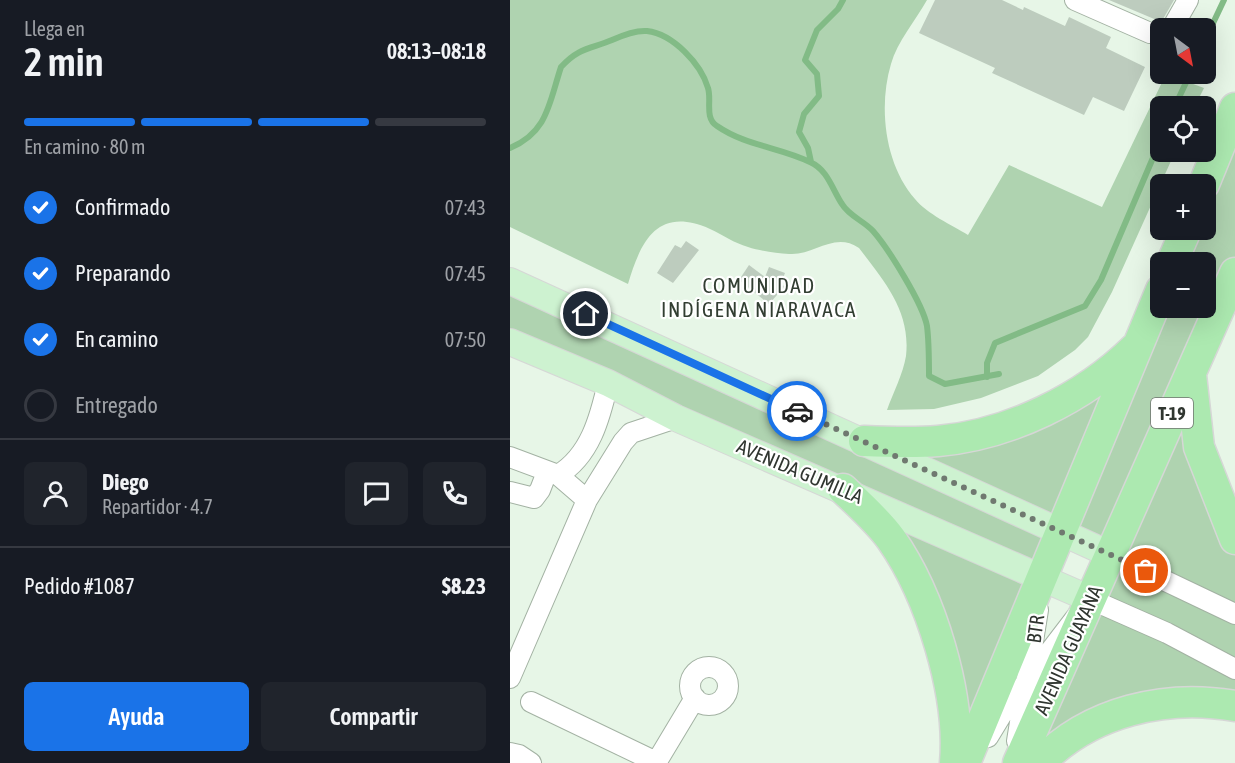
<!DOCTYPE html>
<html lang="es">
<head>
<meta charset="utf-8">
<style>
	:root { --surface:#171b24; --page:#20242c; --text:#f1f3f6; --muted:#9ea1a6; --line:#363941; --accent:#1a73e8 }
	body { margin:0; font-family:"Asap Condensed",sans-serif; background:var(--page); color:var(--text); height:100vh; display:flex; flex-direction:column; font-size:22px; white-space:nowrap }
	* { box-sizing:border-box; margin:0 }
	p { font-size:20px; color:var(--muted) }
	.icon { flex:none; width:33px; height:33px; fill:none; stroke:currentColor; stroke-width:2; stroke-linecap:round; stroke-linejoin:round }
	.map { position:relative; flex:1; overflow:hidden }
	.sheet { display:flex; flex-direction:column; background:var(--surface); width:510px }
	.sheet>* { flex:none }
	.needle { width:39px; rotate:148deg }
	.buttons { position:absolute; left:640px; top:18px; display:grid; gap:12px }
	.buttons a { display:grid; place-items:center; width:66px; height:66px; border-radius:9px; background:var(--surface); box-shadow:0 6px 24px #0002; font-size:30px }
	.pin { position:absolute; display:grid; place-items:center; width:51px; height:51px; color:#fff; margin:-26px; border:3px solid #fff; border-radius:50%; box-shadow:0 2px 6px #0007 }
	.courier { position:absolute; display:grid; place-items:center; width:60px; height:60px; margin:-30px; border:4px solid #1a73e8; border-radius:50%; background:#fff; color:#222; box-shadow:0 2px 8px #0007 }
	.head em { font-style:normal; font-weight:600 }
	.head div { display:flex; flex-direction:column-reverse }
	.head { display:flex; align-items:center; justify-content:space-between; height:102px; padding:0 24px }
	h1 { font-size:39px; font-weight:600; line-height:45px }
	.bar { display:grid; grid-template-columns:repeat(4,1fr); gap:9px 6px; align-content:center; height:72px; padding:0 24px }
	.bar i { height:8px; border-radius:4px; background:var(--line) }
	.bar .on { background:var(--accent) }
	.bar p { grid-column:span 4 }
	.line { display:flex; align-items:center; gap:15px; padding:0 24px; border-top:2px solid var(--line) }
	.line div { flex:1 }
	.round { display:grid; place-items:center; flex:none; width:63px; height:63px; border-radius:9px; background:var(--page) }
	ol { padding:0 24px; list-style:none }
	li { display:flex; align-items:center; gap:18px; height:66px }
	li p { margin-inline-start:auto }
	li .icon { padding:6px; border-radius:50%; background:var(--accent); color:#fff; stroke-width:4 }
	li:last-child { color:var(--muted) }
	li i { width:33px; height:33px; border:3px solid var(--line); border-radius:50% }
	.primary-button { display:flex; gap:12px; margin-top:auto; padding:12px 24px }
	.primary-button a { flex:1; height:69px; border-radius:9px; background:var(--accent); color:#fff; font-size:24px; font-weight:600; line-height:69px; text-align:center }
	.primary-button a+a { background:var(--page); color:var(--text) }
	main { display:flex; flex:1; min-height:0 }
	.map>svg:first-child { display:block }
</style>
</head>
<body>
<main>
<section class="sheet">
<div class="head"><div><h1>2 min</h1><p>Llega en</p></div><em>08:13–08:18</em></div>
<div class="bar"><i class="on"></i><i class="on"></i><i class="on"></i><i></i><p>En camino · 80 m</p></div>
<ol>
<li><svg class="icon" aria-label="check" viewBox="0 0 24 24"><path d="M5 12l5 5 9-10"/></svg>Confirmado<p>07:43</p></li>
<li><svg class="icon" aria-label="check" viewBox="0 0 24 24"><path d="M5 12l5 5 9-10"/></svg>Preparando<p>07:45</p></li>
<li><svg class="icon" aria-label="check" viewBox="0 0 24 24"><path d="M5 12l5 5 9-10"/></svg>En camino<p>07:50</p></li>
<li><i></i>Entregado</li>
</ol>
<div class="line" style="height:108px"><a class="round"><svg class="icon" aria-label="person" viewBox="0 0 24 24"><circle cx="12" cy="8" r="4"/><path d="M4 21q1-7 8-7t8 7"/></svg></a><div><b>Diego</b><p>Repartidor · 4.7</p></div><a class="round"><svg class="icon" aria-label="chat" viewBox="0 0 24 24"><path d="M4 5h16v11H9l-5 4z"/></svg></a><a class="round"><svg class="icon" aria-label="phone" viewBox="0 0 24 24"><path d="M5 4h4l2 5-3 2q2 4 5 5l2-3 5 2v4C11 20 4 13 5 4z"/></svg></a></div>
<div class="line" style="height:78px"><div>Pedido #1087</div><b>$8.23</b></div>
<div class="primary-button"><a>Ayuda</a><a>Compartir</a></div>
</section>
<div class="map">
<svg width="725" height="763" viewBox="0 0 725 763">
	<rect width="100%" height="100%" fill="#e7f6e7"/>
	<path fill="#afd3b0" d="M 0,0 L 417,0 C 406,20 387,42 381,64 C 368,107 375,165 405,199 C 417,214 442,225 458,235 L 499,165 L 592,207 L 656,74 L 694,88 L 685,106 L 651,106 L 651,152 L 665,152 L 602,292 L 578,337 L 565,350 L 528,376 L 471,398 L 424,409 L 377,410 C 383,393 393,374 396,356 C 401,311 374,281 349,248 C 324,231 304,256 279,254 C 266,253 250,251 238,247 C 224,243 213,235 200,229 C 148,206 131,240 118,284 L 0,227 Z
		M 725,108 L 725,273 L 680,371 L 725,539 L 725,706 L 666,702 L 508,763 L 599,554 L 552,532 L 455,763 L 444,702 L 360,515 L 0,342 L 0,281 L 354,441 L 530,413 L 651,308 L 696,308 L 696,262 L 662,262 L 676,230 L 696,230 L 696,184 Z"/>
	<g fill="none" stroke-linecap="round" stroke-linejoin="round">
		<path stroke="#82bb86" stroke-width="6" d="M 696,38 L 714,0
			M 665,106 L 680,74
			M 0,148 C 38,132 39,103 51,67 C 69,47 81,49 102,40 C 113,35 125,30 137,31 C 163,34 191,64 198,88 C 202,100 194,118 207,126 C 236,146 269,147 300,162 C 318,170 322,189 332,204 C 339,216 354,221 363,231 C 378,248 413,304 417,326 C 419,342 419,359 419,376 L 435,384 L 489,374
			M 301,162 L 298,148 L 289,132 L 294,114 L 309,96 L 307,74 L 295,60 L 307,30 L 328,9 L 333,0
			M 477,377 L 477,363 L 485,343 L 575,306 L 591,280 L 651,139"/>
	</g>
	<path fill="#bdccbe" d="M 425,0 L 492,0 L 513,10 L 514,7 L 555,26 L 559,17 L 601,37 L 596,48 L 635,67 L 614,111 L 583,97 L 574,115 L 482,73 L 485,68 L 409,33 Z
		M 599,0 L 664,0 L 653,19 L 649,21 Z
		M 176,241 L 189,250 L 163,283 L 147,273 L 165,245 L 171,248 Z
		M 239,265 L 255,277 L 259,267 L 275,273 L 270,285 L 275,286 L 259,304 L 229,280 Z"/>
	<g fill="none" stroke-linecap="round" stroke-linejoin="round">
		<defs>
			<path id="minor" d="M 565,0 L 640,33 L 651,33
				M 662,28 L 678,0
				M 0,457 L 48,475 C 80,456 90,418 98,383
				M 48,475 L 77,500
				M 0,492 L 24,498 L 30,490 L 37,472
				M 599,554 L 725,614
				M180 686a19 19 0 1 1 38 0a19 19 0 1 1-38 0Z
				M 0,678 L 77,500 L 113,442 L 121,433 L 166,418
				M 21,702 L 146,762
				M 478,737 L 492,714 L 580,599 L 657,633 L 725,669
				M 507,741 L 528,610
				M 0,753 L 9,755 L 21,763
				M 146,763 L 185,698"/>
			<path id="major" d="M 0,281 L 599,554
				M 0,342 L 98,383 L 166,418 L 580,599"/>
			<path id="highway" d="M 694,184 L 725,108
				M 662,262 L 676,230
				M 681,375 L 689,447 L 725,539
				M 354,441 C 378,442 403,443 428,441 C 499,435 574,398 625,348
				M 333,489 C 350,505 368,521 381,539 C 421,596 451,695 445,763
				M 455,763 L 651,290
				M 508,763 L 725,273
				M 530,763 C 580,711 656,694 725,706"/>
		</defs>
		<use href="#minor" stroke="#a3b2a3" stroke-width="22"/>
		<use href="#major" stroke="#d6d7d6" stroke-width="28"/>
		<use href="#highway" stroke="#d6d7d6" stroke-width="33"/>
		<use href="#minor" stroke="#fff" stroke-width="20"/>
		<use href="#major" stroke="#cdf2d0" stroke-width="26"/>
		<use href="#highway" stroke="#ace9b0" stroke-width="30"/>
	</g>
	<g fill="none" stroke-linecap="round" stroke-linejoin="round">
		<path stroke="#707970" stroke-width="6" stroke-dasharray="0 10.8" d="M 287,411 L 636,571"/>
		<path stroke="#1a73e8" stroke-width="8" d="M 76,314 L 287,411"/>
	</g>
	<g text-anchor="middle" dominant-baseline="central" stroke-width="4.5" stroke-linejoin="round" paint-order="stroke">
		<rect fill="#fff" stroke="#6e726e" stroke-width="1.5" x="641" y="398" width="42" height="30" rx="4.5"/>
		<g font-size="18" font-weight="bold" fill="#303630">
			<text x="662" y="413">T-19</text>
		</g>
		<g font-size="20" fill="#303630" stroke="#fff">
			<text transform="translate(290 471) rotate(23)">AVENIDA GUMILLA</text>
			<text transform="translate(525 629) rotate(-82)">BTR</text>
			<text transform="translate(558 650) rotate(-66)">AVENIDA GUAYANA</text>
		</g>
		<g font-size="21" letter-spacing="1.5" fill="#323e32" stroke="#fff">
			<text x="249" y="285">COMUNIDAD<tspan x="249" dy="24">INDÍGENA NIARAVACA</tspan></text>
		</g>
	</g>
</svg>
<div class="buttons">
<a><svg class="needle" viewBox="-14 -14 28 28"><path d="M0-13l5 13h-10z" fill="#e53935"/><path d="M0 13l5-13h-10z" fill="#9ea1a6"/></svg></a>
<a><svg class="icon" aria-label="locate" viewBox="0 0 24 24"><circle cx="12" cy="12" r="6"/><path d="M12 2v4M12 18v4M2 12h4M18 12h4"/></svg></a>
<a>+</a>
<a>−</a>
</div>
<div class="pin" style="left:636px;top:571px;background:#ea580c"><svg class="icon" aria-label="bag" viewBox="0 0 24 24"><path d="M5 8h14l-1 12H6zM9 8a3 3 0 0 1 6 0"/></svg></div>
<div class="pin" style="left:76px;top:314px;background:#1f2937"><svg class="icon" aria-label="home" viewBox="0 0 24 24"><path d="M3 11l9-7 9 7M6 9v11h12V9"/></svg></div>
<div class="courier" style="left:287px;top:411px"><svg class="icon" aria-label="car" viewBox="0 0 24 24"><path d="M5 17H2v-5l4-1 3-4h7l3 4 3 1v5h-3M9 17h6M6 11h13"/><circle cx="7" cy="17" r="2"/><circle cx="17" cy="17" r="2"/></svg></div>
</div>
</main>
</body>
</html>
